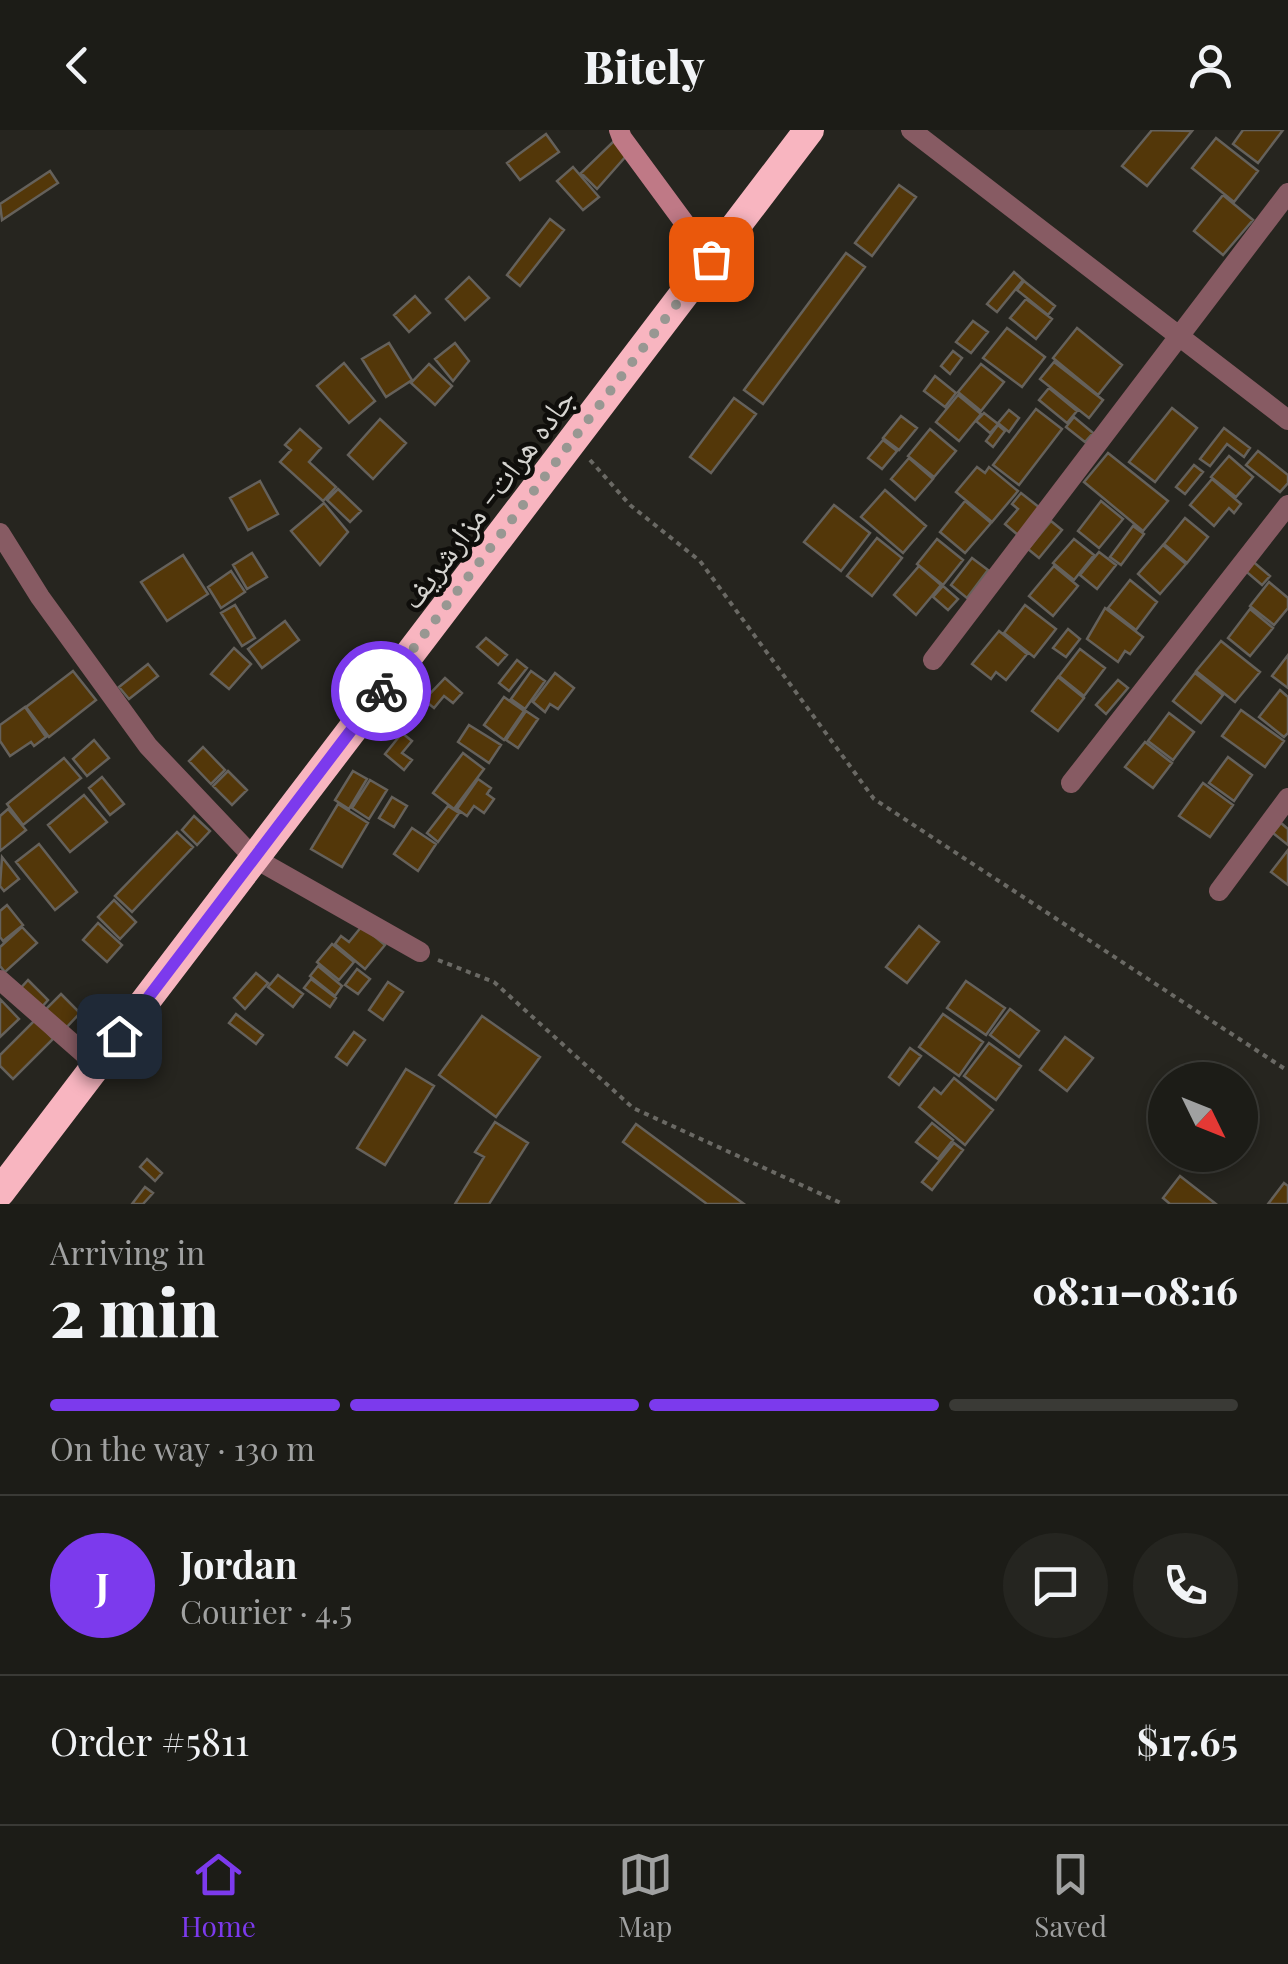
<!DOCTYPE html>
<html lang="en">
<head>
<meta charset="utf-8">
<style>
	:root { --surface:#1c1c17; --page:#252520; --text:#f1f3f6; --muted:#a0a1a1; --line:#3a3a36; --accent:#7c3aed }
	body { margin:0; font-family:"Playfair Display","Noto Naskh Arabic",serif; background:var(--page); color:var(--text); height:100vh; display:flex; flex-direction:column; font-size:38px; white-space:nowrap }
	* { box-sizing:border-box; margin:0 }
	p { font-size:32px; color:var(--muted) }
	.icon { flex:none; width:55px; height:55px; fill:none; stroke:currentColor; stroke-width:2; stroke-linecap:round; stroke-linejoin:round }
	.map { position:relative; height:1074px; overflow:hidden }
	.details { display:flex; flex-direction:column; background:var(--surface); flex:1 }
	.details>* { flex:none }
	.needle { width:65px; rotate:133deg }
	.fabs { position:absolute; left:1148px; top:932px; display:grid; gap:20px }
	.fabs a { display:grid; place-items:center; width:110px; height:110px; border-radius:50%; background:var(--surface); box-shadow:0 5px 15px #0003,0 0 0 2px var(--line); font-size:50px }
	.pin { position:absolute; display:grid; place-items:center; width:85px; height:85px; color:#fff; margin:-42px; border-radius:20px; box-shadow:0 5px 15px #0006 }
	.courier { position:absolute; display:grid; place-items:center; width:100px; height:100px; margin:-50px; border:8px solid #7c3aed; border-radius:50%; background:#fff; color:#222; box-shadow:0 2px 12px #0007 }
	.overview em { font-style:normal; font-weight:800 }
	.overview div { display:flex; flex-direction:column-reverse }
	.overview { display:flex; align-items:center; justify-content:space-between; height:170px; padding:0 50px }
	h1 { font-size:65px; font-weight:800; line-height:75px }
	.bar { display:grid; grid-template-columns:repeat(4,1fr); gap:15px 10px; align-content:center; height:120px; padding:0 50px }
	.bar i { height:12px; border-radius:8px; background:var(--line) }
	.bar .current { background:var(--accent) }
	.bar p { grid-column:span 4 }
	.line { display:flex; align-items:center; gap:25px; padding:0 50px; border-top:2px solid var(--line) }
	.line div { flex:1 }
	.round { display:grid; place-items:center; flex:none; width:105px; height:105px; border-radius:52px; background:var(--page) }
	header { display:flex; justify-content:space-between; align-items:center; height:130px; padding:0 50px; background:var(--surface); font-size:45px; font-weight:800 }
	.tabs { display:flex; justify-content:space-around; align-items:center; height:140px; border-top:2px solid var(--line); background:var(--surface); font-size:28px; color:var(--muted) }
	.tabs a { display:grid; justify-items:center; gap:5px }
	.tabs .current { color:var(--accent) }
	.map>svg:first-child { display:block }
</style>
</head>
<body>
<header><svg class="icon" aria-label="back" viewBox="0 0 24 24"><path d="M15 5l-7 7 7 7"/></svg>Bitely<svg class="icon" aria-label="person" viewBox="0 0 24 24"><circle cx="12" cy="8" r="4"/><path d="M4 21q1-7 8-7t8 7"/></svg></header>
<div class="map">
<svg width="1288" height="1074" viewBox="0 0 1288 1074">
	<rect width="100%" height="100%" fill="#26251f"/>
	<path fill="#533709" stroke="#65615b" stroke-width="2.5" d="M 1152,0 L 1192,1 L 1147,56 L 1122,36 Z
		M 1243,0 L 1283,0 L 1258,33 L 1233,14 Z
		M 546,4 L 559,22 L 520,50 L 507,33 Z
		M 1216,8 L 1258,41 L 1234,72 L 1192,38 Z
		M 614,11 L 627,25 L 597,59 L 581,43 Z
		M 573,37 L 599,67 L 583,80 L 557,51 Z
		M 50,41 L 58,53 L 2,90 L 0,74 Z
		M 899,55 L 916,67 L 872,126 L 855,113 Z
		M 1223,65 L 1253,90 L 1223,125 L 1194,101 Z
		M 550,89 L 564,100 L 520,156 L 507,145 Z
		M 846,123 L 865,137 L 763,274 L 744,260 Z
		M 1014,142 L 1023,150 L 997,182 L 987,174 Z
		M 469,147 L 489,168 L 465,190 L 446,169 Z
		M 1024,151 L 1055,176 L 1048,185 L 1017,160 Z
		M 415,166 L 430,183 L 409,202 L 394,185 Z
		M 1026,169 L 1052,189 L 1036,209 L 1010,188 Z
		M 973,191 L 988,202 L 971,223 L 956,212 Z
		M 1007,198 L 1045,227 L 1022,257 L 983,228 Z
		M 1077,198 L 1122,235 L 1098,265 L 1053,228 Z
		M 389,213 L 412,250 L 386,267 L 362,229 Z
		M 455,213 L 469,231 L 453,251 L 435,229 Z
		M 953,221 L 962,228 L 950,244 L 941,236 Z
		M 1054,232 L 1103,270 L 1089,288 L 1040,249 Z
		M 344,233 L 375,271 L 349,293 L 317,256 Z
		M 429,234 L 452,256 L 435,275 L 411,253 Z
		M 981,234 L 1004,252 L 981,281 L 958,262 Z
		M 935,246 L 956,263 L 945,277 L 924,261 Z
		M 1049,258 L 1077,281 L 1067,293 L 1039,270 Z
		M 958,265 L 981,284 L 959,311 L 936,292 Z
		M 734,268 L 756,284 L 711,343 L 690,327 Z
		M 1172,278 L 1197,298 L 1155,352 L 1129,332 Z
		M 1036,279 L 1062,299 L 1019,355 L 993,335 Z
		M 1009,280 L 1019,288 L 1009,302 L 998,293 Z
		M 984,283 L 998,294 L 990,303 L 976,291 Z
		M 901,286 L 917,298 L 899,320 L 883,308 Z
		M 1074,287 L 1093,303 L 1085,312 L 1066,297 Z
		M 380,289 L 406,313 L 373,349 L 348,325 Z
		M 998,295 L 1005,301 L 993,317 L 986,311 Z
		M 1224,298 L 1250,318 L 1244,327 L 1227,314 L 1210,336 L 1200,329 Z
		M 300,299 L 321,318 L 309,332 L 336,357 L 323,371 L 280,332 L 291,320 L 285,315 Z
		M 930,299 L 956,321 L 934,347 L 908,326 Z
		M 883,310 L 897,321 L 882,339 L 868,328 Z
		M 1258,321 L 1288,345 L 1288,353 L 1280,362 L 1246,335 Z
		M 1108,323 L 1168,371 L 1143,401 L 1084,352 Z
		M 1229,326 L 1253,347 L 1236,367 L 1211,347 Z
		M 909,328 L 933,349 L 915,370 L 891,349 Z
		M 1194,335 L 1203,342 L 1185,364 L 1176,357 Z
		M 977,337 L 985,343 L 989,337 L 1018,361 L 992,392 L 956,362 Z
		M 1212,349 L 1241,374 L 1234,383 L 1229,378 L 1214,396 L 1190,375 Z
		M 260,351 L 278,384 L 248,400 L 230,368 Z
		M 338,359 L 361,381 L 350,392 L 327,370 Z
		M 885,360 L 926,396 L 903,423 L 861,387 Z
		M 1021,363 L 1040,378 L 1018,405 L 1005,394 L 1018,379 L 1012,374 Z
		M 965,371 L 991,393 L 965,423 L 940,402 Z
		M 1101,371 L 1123,389 L 1099,418 L 1078,401 Z
		M 324,373 L 348,402 L 320,435 L 291,401 Z
		M 834,375 L 870,403 L 841,441 L 804,412 Z
		M 1185,388 L 1208,407 L 1187,433 L 1164,414 Z
		M 1051,391 L 1062,400 L 1039,428 L 1028,419 Z
		M 1133,396 L 1144,404 L 1121,435 L 1110,427 Z
		M 877,408 L 902,428 L 872,466 L 847,446 Z
		M 937,409 L 963,430 L 943,455 L 917,434 Z
		M 1074,409 L 1094,425 L 1074,450 L 1053,433 Z
		M 1163,415 L 1186,434 L 1160,464 L 1138,444 Z
		M 1099,422 L 1116,435 L 1097,459 L 1080,445 Z
		M 252,423 L 267,447 L 247,459 L 233,435 Z
		M 183,425 L 208,464 L 167,491 L 141,452 Z
		M 972,428 L 988,440 L 967,468 L 951,455 Z
		M 1250,429 L 1270,446 L 1262,455 L 1242,438 Z
		M 919,436 L 941,455 L 916,485 L 894,465 Z
		M 1054,436 L 1078,456 L 1053,486 L 1029,466 Z
		M 231,441 L 245,462 L 221,478 L 208,457 Z
		M 1130,450 L 1157,472 L 1136,500 L 1108,478 Z
		M 1269,452 L 1288,468 L 1288,478 L 1274,495 L 1250,476 Z
		M 943,456 L 958,469 L 948,480 L 933,467 Z
		M 235,475 L 255,508 L 242,516 L 221,483 Z
		M 1025,475 L 1056,499 L 1034,527 L 1004,503 Z
		M 1105,478 L 1143,507 L 1130,524 L 1125,521 L 1118,532 L 1087,509 Z
		M 1250,479 L 1273,498 L 1250,526 L 1228,508 Z
		M 285,491 L 299,510 L 262,538 L 248,519 Z
		M 1068,499 L 1080,509 L 1066,527 L 1053,518 Z
		M 999,501 L 1027,524 L 1006,550 L 996,542 L 991,549 L 972,534 Z
		M 486,508 L 507,525 L 498,535 L 477,517 Z
		M 1221,511 L 1260,542 L 1235,572 L 1196,541 Z
		M 234,518 L 251,534 L 229,559 L 211,544 Z
		M 1080,519 L 1105,538 L 1084,566 L 1059,546 Z
		M 1288,525 L 1288,558 L 1272,546 Z
		M 517,530 L 527,538 L 509,561 L 499,553 Z
		M 148,534 L 158,546 L 129,569 L 119,557 Z
		M 73,541 L 96,570 L 49,607 L 26,577 Z
		M 531,541 L 545,551 L 525,579 L 511,569 Z
		M 555,543 L 574,558 L 558,579 L 550,574 L 545,582 L 533,572 Z
		M 1195,543 L 1223,565 L 1201,593 L 1173,571 Z
		M 1058,547 L 1084,568 L 1058,601 L 1032,581 Z
		M 445,548 L 462,563 L 453,573 L 444,566 L 434,578 L 424,570 Z
		M 1118,550 L 1128,558 L 1106,584 L 1096,575 Z
		M 1280,560 L 1288,567 L 1288,603 L 1284,607 L 1259,587 Z
		M 504,567 L 524,581 L 504,610 L 484,595 Z
		M 25,577 L 46,607 L 34,616 L 31,612 L 10,626 L 0,611 L 0,595 Z
		M 1241,580 L 1284,611 L 1265,637 L 1222,606 Z
		M 526,581 L 538,589 L 518,618 L 506,610 Z
		M 1169,583 L 1194,602 L 1173,630 L 1148,611 Z
		M 469,595 L 501,615 L 489,633 L 458,612 Z
		M 402,603 L 412,611 L 402,623 L 412,630 L 404,640 L 385,624 Z
		M 94,610 L 109,628 L 87,646 L 73,629 Z
		M 1145,612 L 1172,633 L 1153,658 L 1125,637 Z
		M 203,617 L 225,640 L 211,654 L 189,631 Z
		M 463,623 L 484,639 L 454,679 L 433,663 Z
		M 1228,627 L 1252,645 L 1234,671 L 1209,653 Z
		M 64,628 L 81,648 L 23,695 L 7,674 Z
		M 228,641 L 247,660 L 232,675 L 213,656 Z
		M 353,641 L 367,649 L 349,679 L 335,670 Z
		M 102,647 L 124,674 L 110,685 L 89,658 Z
		M 478,649 L 491,658 L 487,664 L 494,669 L 484,683 L 474,676 L 467,686 L 457,679 Z
		M 370,650 L 387,660 L 369,689 L 352,678 Z
		M 1203,653 L 1233,675 L 1210,707 L 1179,686 Z
		M 84,665 L 107,692 L 70,722 L 48,695 Z
		M 392,667 L 407,676 L 394,697 L 379,688 Z
		M 338,674 L 368,693 L 342,737 L 311,719 Z
		M 448,676 L 459,683 L 438,712 L 427,703 Z
		M 8,679 L 26,700 L 0,721 L 0,686 Z
		M 194,686 L 210,701 L 197,715 L 182,700 Z
		M 1281,693 L 1288,699 L 1288,715 L 1273,703 Z
		M 412,698 L 436,714 L 418,741 L 394,724 Z
		M 177,702 L 193,717 L 132,782 L 115,766 Z
		M 39,714 L 77,762 L 55,780 L 16,732 Z
		M 1288,720 L 1288,755 L 1271,742 Z
		M 2,727 L 19,749 L 4,761 L 0,756 Z
		M 114,770 L 136,792 L 120,809 L 98,787 Z
		M 7,775 L 23,795 L 3,811 L 0,807 L 0,781 Z
		M 98,793 L 122,815 L 107,832 L 83,810 Z
		M 362,796 L 385,815 L 365,839 L 335,814 L 341,806 L 349,812 Z
		M 919,796 L 939,812 L 907,853 L 886,837 Z
		M 22,797 L 37,813 L 5,842 L 0,836 L 0,817 Z
		M 332,814 L 354,832 L 339,850 L 317,832 Z
		M 318,836 L 342,856 L 335,866 L 310,846 Z
		M 357,839 L 370,849 L 358,864 L 345,855 Z
		M 256,843 L 268,853 L 245,879 L 234,868 Z
		M 278,845 L 303,864 L 293,877 L 268,857 Z
		M 311,849 L 336,868 L 330,877 L 304,858 Z
		M 28,850 L 48,870 L 40,879 L 19,860 Z
		M 966,851 L 1005,878 L 986,905 L 947,878 Z
		M 388,852 L 403,862 L 383,890 L 369,880 Z
		M 61,864 L 80,883 L 64,900 L 44,881 Z
		M 0,869 L 19,889 L 0,907 Z
		M 1010,879 L 1039,901 L 1019,927 L 990,905 Z
		M 236,884 L 263,905 L 256,914 L 229,893 Z
		M 943,884 L 983,912 L 959,946 L 919,917 Z
		M 482,886 L 540,927 L 496,987 L 439,945 Z
		M 35,890 L 53,909 L 13,949 L 0,936 L 0,925 Z
		M 354,902 L 365,910 L 347,935 L 336,927 Z
		M 1065,907 L 1093,928 L 1067,961 L 1040,940 Z
		M 989,913 L 1021,936 L 996,970 L 964,946 Z
		M 910,918 L 921,926 L 899,955 L 889,947 Z
		M 406,939 L 434,956 L 385,1035 L 357,1018 Z
		M 954,948 L 993,980 L 965,1015 L 919,977 L 934,958 L 941,964 Z
		M 495,992 L 528,1013 L 489,1074 L 455,1074 L 484,1027 L 475,1022 Z
		M 932,993 L 953,1010 L 938,1029 L 916,1012 Z
		M 636,994 L 744,1074 L 707,1074 L 623,1012 Z
		M 954,1013 L 963,1020 L 932,1060 L 922,1052 Z
		M 147,1029 L 162,1043 L 155,1051 L 140,1037 Z
		M 1180,1046 L 1216,1074 L 1170,1074 L 1163,1068 Z
		M 1284,1053 L 1288,1056 L 1288,1074 L 1268,1074 Z
		M 145,1057 L 153,1063 L 143,1074 L 132,1074 Z"/>
	<g fill="none" stroke-linecap="round" stroke-linejoin="round">
		<path stroke="#6a6964" stroke-width="4" stroke-dasharray="5 5" stroke-linecap="butt" d="M 590,330 L 630,375 L 700,431 L 874,669 L 1288,941
			M 438,830 L 494,852 L 633,978 L 843,1074"/>
		<path stroke="#875b63" stroke-width="20" d="M 911,0 L 1288,290
			M 0,403 L 40,467 L 148,616 L 254,728 L 420,822
			M 933,530 L 1288,63
			M 1071,653 L 1288,375
			M 1219,761 L 1288,668
			M 0,850 L 97,935"/>
		<path stroke="#bf7986" stroke-width="20" d="M 619,0 L 622,8 L 711,129"/>
		<path stroke="#f8b5c0" stroke-width="30" d="M 0,1062 L 809,0"/>
	</g>
	<g fill="none" stroke-linecap="round" stroke-linejoin="round">
		<path stroke="#989792" stroke-width="10" stroke-dasharray="0 18" d="M 381,561 L 711,129"/>
		<path stroke="#7c3aed" stroke-width="12" d="M 119,906 L 381,561"/>
	</g>
	<g text-anchor="middle" dominant-baseline="central" stroke-width="9" stroke-linejoin="round" paint-order="stroke">
		<g font-size="32" fill="#d5d4d0" stroke="#0f0e0b">
			<text transform="translate(486 367) rotate(-53)">جاده هرات- مزارشریف</text>
		</g>
	</g>
</svg>
<div class="fabs">
<a><svg class="needle" viewBox="-14 -14 28 28"><path d="M0-13l5 13h-10z" fill="#e53935"/><path d="M0 13l5-13h-10z" fill="#a0a1a1"/></svg></a>
</div>
<div class="pin" style="left:711px;top:129px;background:#ea580c"><svg class="icon" aria-label="bag" viewBox="0 0 24 24"><path d="M5 8h14l-1 12H6zM9 8a3 3 0 0 1 6 0"/></svg></div>
<div class="pin" style="left:119px;top:906px;background:#1f2937"><svg class="icon" aria-label="home" viewBox="0 0 24 24"><path d="M3 11l9-7 9 7M6 9v11h12V9"/></svg></div>
<div class="courier" style="left:381px;top:561px"><svg class="icon" aria-label="bike" viewBox="0 0 24 24"><circle cx="6" cy="16" r="4"/><circle cx="18" cy="16" r="4"/><path d="M6 16l4-8h5l3 8M10 8l3 8H6M13 5h3"/></svg></div>
</div>
<section class="details">
<div class="overview"><div><h1>2 min</h1><p>Arriving in</p></div><em>08:11–08:16</em></div>
<div class="bar"><i class="current"></i><i class="current"></i><i class="current"></i><i></i><p>On the way · 130 m</p></div>
<div class="line" style="height:180px"><b class="round" style="background:var(--accent);color:#fff">J</b><div><b>Jordan</b><p>Courier · 4.5</p></div><a class="round"><svg class="icon" aria-label="chat" viewBox="0 0 24 24"><path d="M4 5h16v11H9l-5 4z"/></svg></a><a class="round"><svg class="icon" aria-label="phone" viewBox="0 0 24 24"><path d="M5 4h4l2 5-3 2q2 4 5 5l2-3 5 2v4C11 20 4 13 5 4z"/></svg></a></div>
<div class="line" style="height:130px"><div>Order #5811</div><b>$17.65</b></div>
</section>
<nav class="tabs">
<a class="current"><svg class="icon" aria-label="home" viewBox="0 0 24 24"><path d="M3 11l9-7 9 7M6 9v11h12V9"/></svg>Home</a>
<a><svg class="icon" aria-label="map" viewBox="0 0 24 24"><path d="M3 6l6-2 6 2 6-2v14l-6 2-6-2-6 2zM9 4v14M15 6v14"/></svg>Map</a>
<a><svg class="icon" aria-label="saved" viewBox="0 0 24 24"><path d="M7 4h10v16l-5-4-5 4z"/></svg>Saved</a>
</nav>
</body>
</html>
